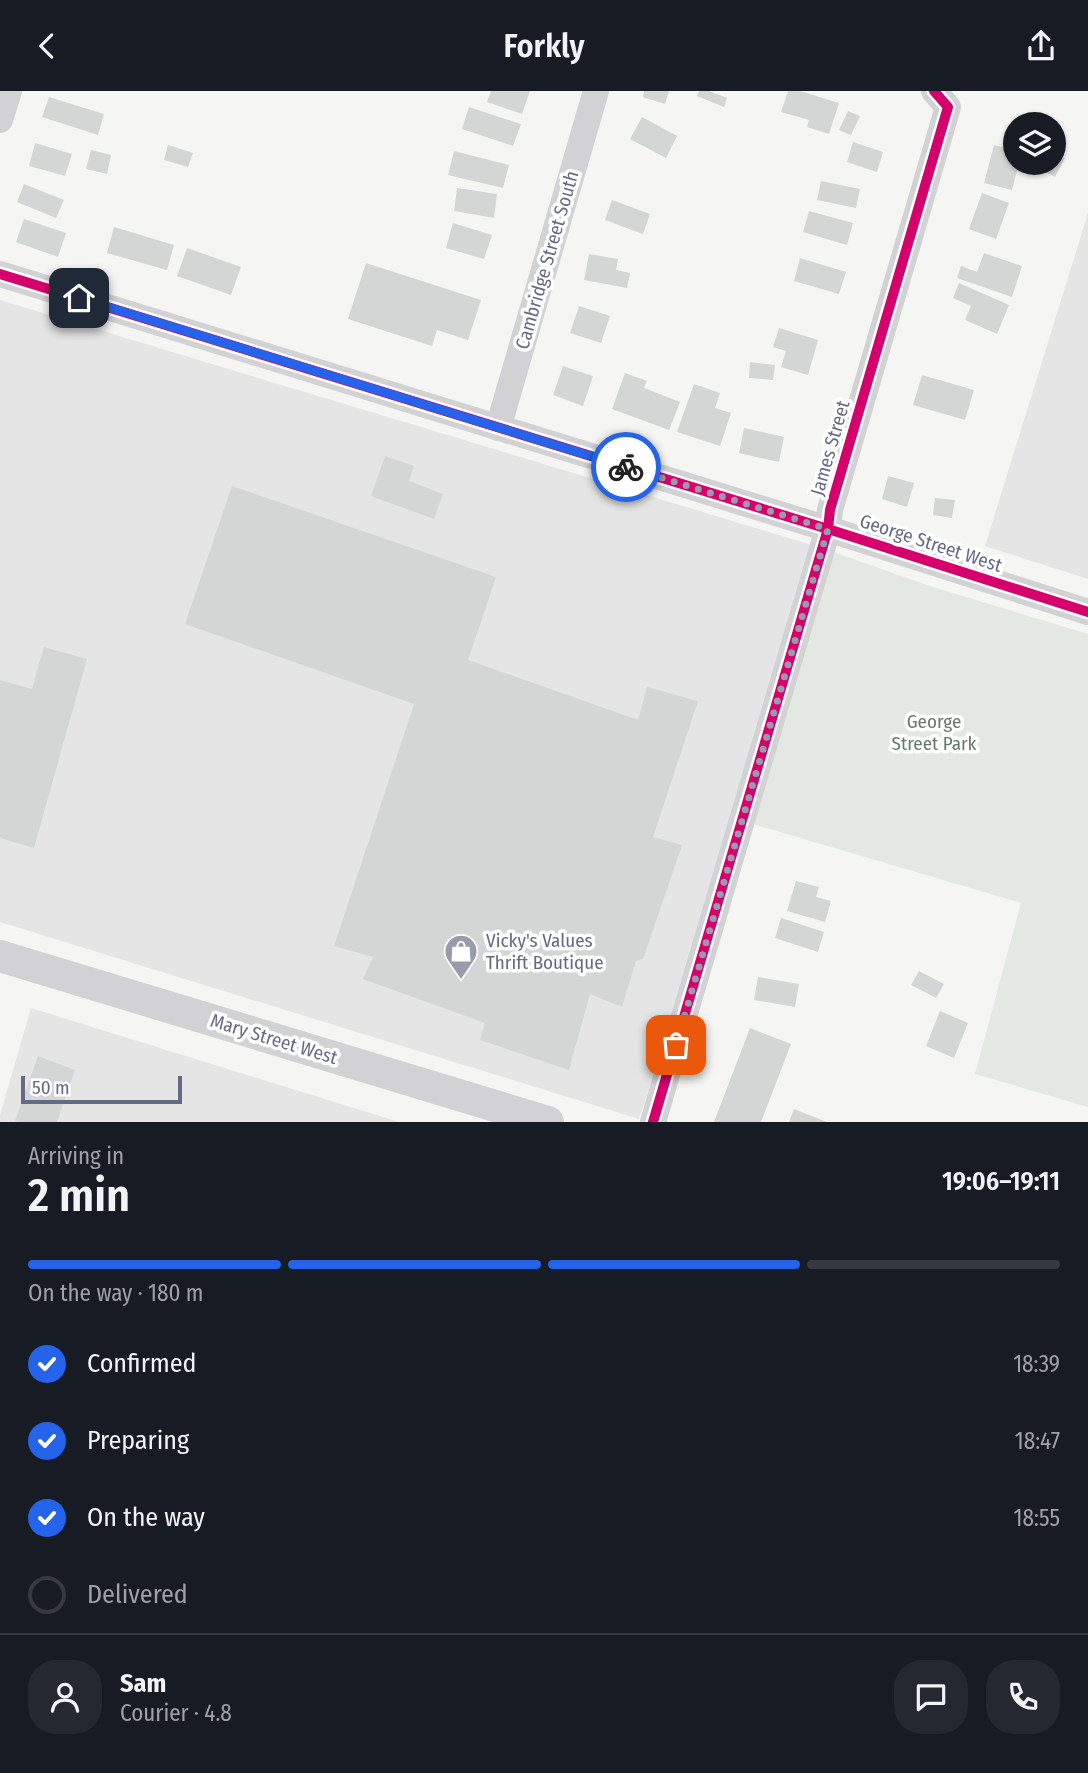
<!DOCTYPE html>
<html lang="en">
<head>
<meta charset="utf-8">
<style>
	:root { --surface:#171b24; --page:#242831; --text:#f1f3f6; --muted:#9ea1a6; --line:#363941; --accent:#2563eb }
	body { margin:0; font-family:"Fira Sans Condensed",sans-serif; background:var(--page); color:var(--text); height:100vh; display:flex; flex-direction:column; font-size:26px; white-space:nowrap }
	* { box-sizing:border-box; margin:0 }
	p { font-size:23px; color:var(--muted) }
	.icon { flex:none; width:38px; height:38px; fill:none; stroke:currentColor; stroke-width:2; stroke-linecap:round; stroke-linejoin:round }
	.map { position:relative; height:1031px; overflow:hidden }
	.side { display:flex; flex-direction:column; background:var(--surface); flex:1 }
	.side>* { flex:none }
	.fabs { position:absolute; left:1003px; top:21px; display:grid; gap:14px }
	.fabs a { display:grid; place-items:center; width:63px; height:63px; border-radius:50%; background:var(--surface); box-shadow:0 2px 5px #0004; font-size:35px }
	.scale { position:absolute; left:21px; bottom:18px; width:161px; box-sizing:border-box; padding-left:7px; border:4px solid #646a85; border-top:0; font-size:19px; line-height:24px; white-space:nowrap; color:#646a85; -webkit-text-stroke:5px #fff; paint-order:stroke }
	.pin { position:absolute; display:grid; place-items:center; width:60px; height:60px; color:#fff; margin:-30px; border-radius:14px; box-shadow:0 4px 10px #0006 }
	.courier { position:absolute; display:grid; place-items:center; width:70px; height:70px; margin:-35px; border:5px solid #2563eb; border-radius:50%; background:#fff; color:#222; box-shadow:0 2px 9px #0007 }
	.overview em { font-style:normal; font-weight:600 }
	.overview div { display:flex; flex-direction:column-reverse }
	.overview { display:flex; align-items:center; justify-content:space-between; height:119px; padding:0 28px }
	h1 { font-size:46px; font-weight:600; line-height:52px }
	.bar { display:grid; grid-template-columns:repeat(4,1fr); gap:10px 7px; align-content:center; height:84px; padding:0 28px }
	.bar i { height:9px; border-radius:5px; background:var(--line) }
	.bar .current { background:var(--accent) }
	.bar p { grid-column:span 4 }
	.line { display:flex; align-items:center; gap:18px; padding:0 28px; border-top:2px solid var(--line) }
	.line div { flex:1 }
	.round { display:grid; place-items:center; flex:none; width:74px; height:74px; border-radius:28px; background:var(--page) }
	ol { padding:0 28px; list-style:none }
	li { display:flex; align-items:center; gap:21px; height:77px }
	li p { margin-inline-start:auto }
	li .icon { padding:7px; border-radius:50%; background:var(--accent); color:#fff; stroke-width:4 }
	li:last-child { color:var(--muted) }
	li i { width:38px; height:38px; border:4px solid var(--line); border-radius:50% }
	header { display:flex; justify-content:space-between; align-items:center; height:91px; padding:0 28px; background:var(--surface); font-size:32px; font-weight:600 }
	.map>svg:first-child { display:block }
</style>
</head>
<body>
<header><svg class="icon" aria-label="back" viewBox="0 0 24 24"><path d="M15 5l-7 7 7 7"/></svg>Forkly<svg class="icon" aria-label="share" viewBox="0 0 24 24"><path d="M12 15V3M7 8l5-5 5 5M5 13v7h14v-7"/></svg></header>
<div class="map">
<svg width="1088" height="1031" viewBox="0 0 1088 1031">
	<rect width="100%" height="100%" fill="#f5f5f4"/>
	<path fill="#e5e5e6" d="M 1088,122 L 1088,488 L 985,455 Z
		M 0,209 L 822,457 L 739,729 L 639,1028 L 0,831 Z
		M 31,917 L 399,1031 L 0,1031 L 0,1024 Z"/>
	<path fill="#e3e8e2" d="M 822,457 L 933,496 L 1088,543 L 1088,1016 L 975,983 L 1021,812 L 739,729 Z"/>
	<path fill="#d4d5d5" d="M 491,0 L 530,0 L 522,23 L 487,11 Z
		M 644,0 L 669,0 L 665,13 L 643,6 Z
		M 699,0 L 709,0 L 727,7 L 724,16 L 697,5 Z
		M 788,0 L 800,0 L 839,12 L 829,43 L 807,36 L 809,29 L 781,21 Z
		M 49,6 L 104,23 L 98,44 L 42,26 Z
		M 469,16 L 521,33 L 513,55 L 462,38 Z
		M 848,20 L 860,25 L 851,44 L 839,39 Z
		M 642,26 L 677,45 L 666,67 L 630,48 Z
		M 853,51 L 883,61 L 877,81 L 847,71 Z
		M 35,52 L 72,63 L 65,85 L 29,75 Z
		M 168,54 L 193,62 L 188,76 L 164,69 Z
		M 994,54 L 1015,59 L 1015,72 L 1019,72 L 1012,99 L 984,92 Z
		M 91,59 L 111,64 L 107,83 L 86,78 Z
		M 454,60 L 509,74 L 503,97 L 448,84 Z
		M 1054,62 L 1065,67 L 1055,86 L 1032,74 L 1034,72 L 1054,72 Z
		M 821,90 L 860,98 L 856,117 L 817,109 Z
		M 24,93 L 64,109 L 56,127 L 17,111 Z
		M 457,97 L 497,103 L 494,127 L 454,120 Z
		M 982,102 L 1009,112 L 996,148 L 969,138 Z
		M 612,109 L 650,123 L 643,143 L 605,129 Z
		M 809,120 L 853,132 L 847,154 L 803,141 Z
		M 24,128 L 66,142 L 58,166 L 16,151 Z
		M 453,132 L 492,144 L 484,168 L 446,157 Z
		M 114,136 L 174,154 L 167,179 L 107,162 Z
		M 187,157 L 241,176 L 231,204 L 177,185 Z
		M 984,162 L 1022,175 L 1012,206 L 957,187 L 961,175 L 977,181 Z
		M 589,163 L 618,168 L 616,179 L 630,182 L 627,197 L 584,189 Z
		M 800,167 L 846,181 L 839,203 L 794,190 Z
		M 366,172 L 481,209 L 468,249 L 437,239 L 432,255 L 348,228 Z
		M 959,192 L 1009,214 L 997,243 L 965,229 L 971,215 L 953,207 Z
		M 579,215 L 610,225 L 601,252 L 570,242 Z
		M 779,237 L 818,249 L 808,284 L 781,276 L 786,260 L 773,256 Z
		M 750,271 L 775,274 L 773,289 L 749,287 Z
		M 563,275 L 593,285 L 583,315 L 553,304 Z
		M 625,282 L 647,290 L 644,297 L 680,311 L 669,339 L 612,318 Z
		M 922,284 L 974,299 L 965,329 L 913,314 Z
		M 694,293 L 720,302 L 715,317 L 731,322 L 720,355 L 677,341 Z
		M 744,337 L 784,346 L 779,371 L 739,362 Z
		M 385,365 L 414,375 L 409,390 L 443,403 L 434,428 L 371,405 Z
		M 888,385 L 914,392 L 907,416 L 882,408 Z
		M 232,395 L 496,486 L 468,569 L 638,629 L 647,596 L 698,610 L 653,746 L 682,754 L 643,868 L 636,870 L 622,916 L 590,903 L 569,979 L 480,949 L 485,932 L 363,888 L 373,866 L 334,855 L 414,613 L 185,533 Z
		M 935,407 L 955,409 L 952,427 L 933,424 Z
		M 44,556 L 87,568 L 34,757 L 0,747 L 0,589 L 32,598 Z
		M 796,790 L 819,796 L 816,806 L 831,810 L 825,831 L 787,820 Z
		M 781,827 L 824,841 L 818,861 L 775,847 Z
		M 919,880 L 944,893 L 936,907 L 911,894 Z
		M 758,886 L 799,893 L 795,916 L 754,909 Z
		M 940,920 L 968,932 L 954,967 L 926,955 Z
		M 750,937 L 791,953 L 761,1031 L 714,1031 Z
		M 38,965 L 75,979 L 57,1031 L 19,1031 L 15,1030 Z
		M 794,1018 L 827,1031 L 789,1031 Z"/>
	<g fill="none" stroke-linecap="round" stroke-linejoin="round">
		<path stroke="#d2d2d4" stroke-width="26" d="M 0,29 L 9,0
			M 0,183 L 828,438 L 1088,521
			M 498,337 L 596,0
			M 653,1031 L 828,438 L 830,419 L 948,16 L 934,0"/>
		<path stroke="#d2d2d4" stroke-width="32" d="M 0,865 L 548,1031"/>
		<defs>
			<path id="cycleway" d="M 0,183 L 828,438 L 1088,521
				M 653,1031 L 828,438 L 830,419 L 948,16 L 934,0"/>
		</defs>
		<use href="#cycleway" stroke="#fff" stroke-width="15"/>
		<use href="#cycleway" stroke="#d6006c" stroke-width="10"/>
	</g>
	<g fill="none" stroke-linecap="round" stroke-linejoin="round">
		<path stroke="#979bac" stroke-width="7" stroke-dasharray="0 12.6" d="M 626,376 L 828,438 L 676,954"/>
		<path stroke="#2563eb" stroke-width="9" d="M 79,207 L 626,376"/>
	</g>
	<defs>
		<symbol id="shop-pin" viewBox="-11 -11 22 30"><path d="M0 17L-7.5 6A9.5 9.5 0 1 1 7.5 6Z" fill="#979bac" stroke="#fff"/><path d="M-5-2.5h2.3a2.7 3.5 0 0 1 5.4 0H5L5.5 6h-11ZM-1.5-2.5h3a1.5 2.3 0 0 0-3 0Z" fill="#fff"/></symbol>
	</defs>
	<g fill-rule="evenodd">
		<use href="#shop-pin" x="442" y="841" width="38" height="52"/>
	</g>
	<g text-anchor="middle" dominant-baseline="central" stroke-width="7" stroke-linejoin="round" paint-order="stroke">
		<g font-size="19" fill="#646a85" stroke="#fff">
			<text transform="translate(547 169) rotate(-74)">Cambridge Street South</text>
			<text transform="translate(830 357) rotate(-74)">James Street</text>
			<text transform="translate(931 452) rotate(18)">George Street West</text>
			<text transform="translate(274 948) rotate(17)">Mary Street West</text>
		</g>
		<g font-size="19" fill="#637c67" stroke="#fff">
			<text x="934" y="630">George<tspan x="934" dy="22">Street Park</tspan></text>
		</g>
		<g font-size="19" fill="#646a85" stroke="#fff" text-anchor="start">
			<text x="486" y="849">Vicky's Values<tspan x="486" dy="22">Thrift Boutique</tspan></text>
		</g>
	</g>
</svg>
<div class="fabs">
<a><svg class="icon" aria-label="layers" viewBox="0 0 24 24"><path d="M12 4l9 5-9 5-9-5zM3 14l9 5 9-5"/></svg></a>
</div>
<div class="scale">50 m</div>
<div class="pin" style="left:676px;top:954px;background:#ea580c"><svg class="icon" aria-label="bag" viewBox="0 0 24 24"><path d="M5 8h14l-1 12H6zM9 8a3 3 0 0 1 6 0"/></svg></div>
<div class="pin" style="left:79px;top:207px;background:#1f2937"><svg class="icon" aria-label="home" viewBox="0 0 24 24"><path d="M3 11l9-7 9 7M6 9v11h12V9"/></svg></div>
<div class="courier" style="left:626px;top:376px"><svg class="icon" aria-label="bike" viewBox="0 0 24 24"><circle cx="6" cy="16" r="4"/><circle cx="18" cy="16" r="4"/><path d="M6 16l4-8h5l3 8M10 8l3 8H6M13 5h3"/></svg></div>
</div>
<section class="side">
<div class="overview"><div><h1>2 min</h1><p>Arriving in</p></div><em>19:06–19:11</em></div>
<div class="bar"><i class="current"></i><i class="current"></i><i class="current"></i><i></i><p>On the way · 180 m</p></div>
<ol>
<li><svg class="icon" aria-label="check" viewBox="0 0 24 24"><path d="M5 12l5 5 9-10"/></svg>Confirmed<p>18:39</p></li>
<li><svg class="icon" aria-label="check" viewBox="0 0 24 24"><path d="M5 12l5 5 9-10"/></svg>Preparing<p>18:47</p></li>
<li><svg class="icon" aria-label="check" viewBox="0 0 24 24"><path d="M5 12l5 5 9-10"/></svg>On the way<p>18:55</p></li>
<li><i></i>Delivered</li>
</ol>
<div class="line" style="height:126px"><a class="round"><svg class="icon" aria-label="person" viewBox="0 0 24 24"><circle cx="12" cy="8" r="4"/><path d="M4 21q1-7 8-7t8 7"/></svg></a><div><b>Sam</b><p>Courier · 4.8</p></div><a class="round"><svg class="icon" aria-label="chat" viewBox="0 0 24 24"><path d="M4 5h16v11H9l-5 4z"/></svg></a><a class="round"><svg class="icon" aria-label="phone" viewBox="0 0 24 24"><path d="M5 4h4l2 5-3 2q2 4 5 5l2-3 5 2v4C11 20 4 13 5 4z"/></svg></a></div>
</section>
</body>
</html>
